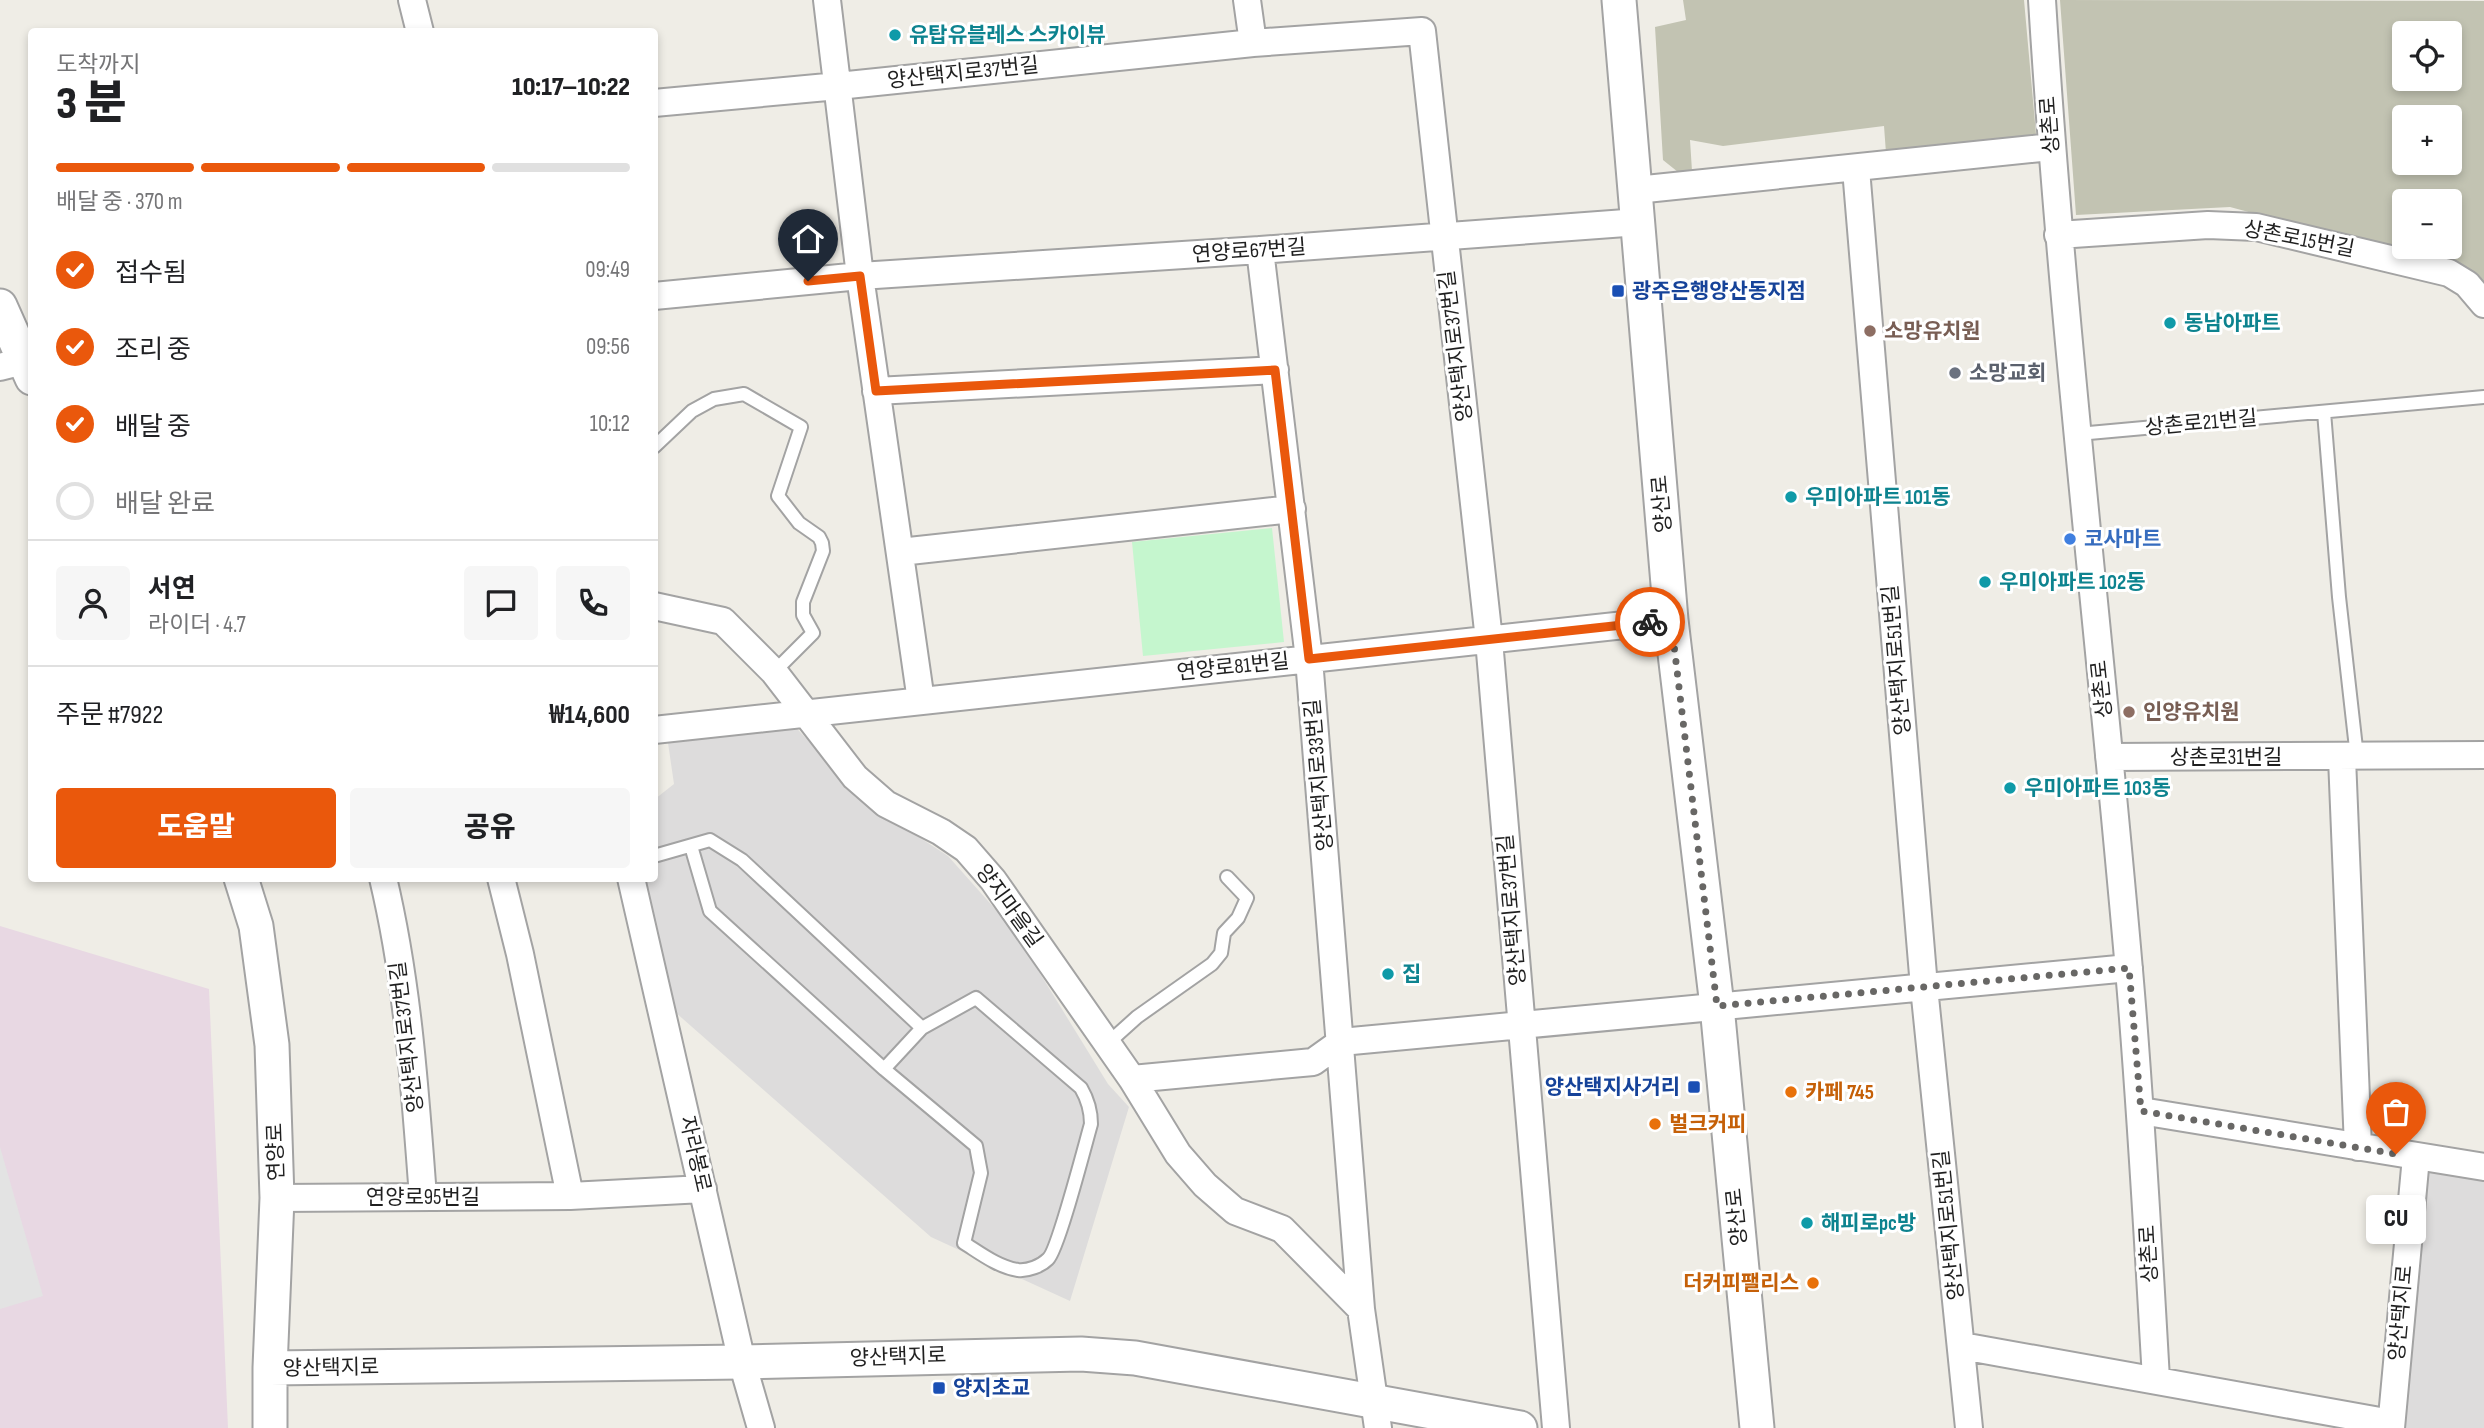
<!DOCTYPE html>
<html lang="ko">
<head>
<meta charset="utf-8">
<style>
	:root { --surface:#fff; --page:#f6f6f6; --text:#202124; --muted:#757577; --line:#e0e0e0; --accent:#ea580c }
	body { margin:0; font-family:"Sofia Sans Condensed","Noto Sans KR",sans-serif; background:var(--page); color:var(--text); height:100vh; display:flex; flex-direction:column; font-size:26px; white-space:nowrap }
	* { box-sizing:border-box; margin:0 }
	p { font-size:23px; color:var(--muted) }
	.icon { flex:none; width:38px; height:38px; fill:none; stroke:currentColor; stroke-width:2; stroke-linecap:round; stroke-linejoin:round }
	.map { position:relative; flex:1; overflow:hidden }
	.side { position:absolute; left:28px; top:28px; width:630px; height:854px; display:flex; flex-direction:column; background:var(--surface); border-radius:7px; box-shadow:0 4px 10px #0003 }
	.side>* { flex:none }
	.tools { position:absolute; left:2392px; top:21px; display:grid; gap:14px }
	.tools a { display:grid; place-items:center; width:70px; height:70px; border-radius:7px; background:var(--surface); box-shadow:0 4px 10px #0003; font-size:35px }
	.pin { position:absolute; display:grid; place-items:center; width:60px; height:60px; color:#fff; margin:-72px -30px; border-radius:50% 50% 50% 0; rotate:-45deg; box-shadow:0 0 7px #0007 }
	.pin .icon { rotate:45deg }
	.courier { position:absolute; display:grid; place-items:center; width:70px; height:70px; margin:-35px; border:5px solid #ea580c; border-radius:50%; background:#fff; color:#222; box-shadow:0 2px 9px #0007 }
	.bubble { position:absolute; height:49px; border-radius:7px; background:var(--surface); box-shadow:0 4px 10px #0003; font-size:23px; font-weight:800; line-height:49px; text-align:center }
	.headline em { font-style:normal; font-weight:800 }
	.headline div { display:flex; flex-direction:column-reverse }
	.headline { display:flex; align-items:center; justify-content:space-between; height:119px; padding:0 28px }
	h1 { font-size:46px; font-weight:800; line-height:52px }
	.bar { display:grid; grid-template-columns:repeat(4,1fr); gap:10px 7px; align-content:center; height:84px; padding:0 28px }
	.bar i { height:9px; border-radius:5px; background:var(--line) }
	.bar .active { background:var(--accent) }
	.bar p { grid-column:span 4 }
	.line { display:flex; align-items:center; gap:18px; padding:0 28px; border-top:2px solid var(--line) }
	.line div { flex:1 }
	.round { display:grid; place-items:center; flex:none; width:74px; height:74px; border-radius:7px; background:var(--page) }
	ol { padding:0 28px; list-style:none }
	li { display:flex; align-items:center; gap:21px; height:77px }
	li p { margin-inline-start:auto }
	li .icon { padding:7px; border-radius:50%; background:var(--accent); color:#fff; stroke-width:4 }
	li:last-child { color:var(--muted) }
	li i { width:38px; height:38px; border:4px solid var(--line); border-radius:50% }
	.button { display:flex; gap:14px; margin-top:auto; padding:14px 28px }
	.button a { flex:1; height:80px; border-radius:7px; background:var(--accent); color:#fff; font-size:28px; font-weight:800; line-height:80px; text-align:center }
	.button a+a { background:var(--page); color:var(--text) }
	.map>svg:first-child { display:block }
</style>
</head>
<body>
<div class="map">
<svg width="2484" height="1428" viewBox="0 0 2484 1428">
	<rect width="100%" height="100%" fill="#efede6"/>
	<path fill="#dddcdc" d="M 785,716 L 868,804 L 948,856 L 1012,928 L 1108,1084 L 1129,1107 L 1070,1301 L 931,1237 L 658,997 L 631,879 L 654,878 L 655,799 L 674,784 L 666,729 Z
		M 2416,1157 L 2484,1167 L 2484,1428 L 2391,1428 Z"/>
	<path fill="#e8d8e3" d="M 0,926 L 209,989 L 228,1428 L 0,1428 Z"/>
	<path fill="#c2c3b2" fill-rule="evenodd" d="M 1683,0 L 2024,0 L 2036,134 L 1886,153 L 1884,126 L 1723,146 L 1690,140 L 1692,171 L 1678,172 L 1663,160 L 1655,27 L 1686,20 Z
		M 2060,0 L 2484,1 L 2484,290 L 2334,235 L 2230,207 L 2076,215 ZM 2404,33 L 2450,33 L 2450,79 L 2404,79 ZM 2404,117 L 2450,117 L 2450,163 L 2404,163 ZM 2404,201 L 2450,201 L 2450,247 L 2404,247 Z"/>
	<path fill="#c5f6ce" d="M 1272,528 L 1284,642 L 1143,656 L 1132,542 Z"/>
	<path fill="#e3e3e3" d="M 0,1147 L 43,1296 L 0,1309 Z"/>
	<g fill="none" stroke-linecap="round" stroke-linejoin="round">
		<defs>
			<path id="service" d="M 2324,412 L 2339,597 L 2357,757
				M 2078,434 L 2484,397
				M 654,447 L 692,411 L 714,399 L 744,394 L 801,427 L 778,496 L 799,523 L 819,537 L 822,543 L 823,551 L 803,602 L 803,615 L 813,633 L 774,672
				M 691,846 L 710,911 L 884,1069 L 976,1146 L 981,1173 L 964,1243 C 980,1253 998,1267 1018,1270 C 1028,1271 1041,1266 1048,1259 C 1058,1250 1085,1145 1091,1124 C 1091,1110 1088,1100 1081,1088 L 976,998 L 922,1028
				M 654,856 L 710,840 L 742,860 L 922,1028 L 884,1069
				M 1107,1044 L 1137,1017 L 1212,964 L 1221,953 L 1224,933 L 1238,918 L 1247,898 L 1227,877"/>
			<path id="minor" d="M 412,0 L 420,32
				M 827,0 L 860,276 L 921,701
				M 1247,0 L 1253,43
				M 2042,0 C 2062,324 2101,646 2129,970 C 2141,1106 2148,1242 2156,1379
				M 654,103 L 838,86 L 1253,43 L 1422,31 L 1489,640 L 1556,1428
				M 1856,169 L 1924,987 L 1969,1428
				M 1636,190 L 2051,147
				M 2058,235 L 2208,225 L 2256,227 L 2449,273 L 2467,284 L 2484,304
				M 1260,250 L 1309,659 L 1361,1309 L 1378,1428
				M 654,296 L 860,276 L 1260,250 L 1639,222
				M 0,367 L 32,359
				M 876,391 L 1275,370
				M 900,552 L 1292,509
				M 654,606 L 723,621 L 774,672 L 855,777 L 886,804 L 941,832 L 966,849 L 993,880 L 1132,1079 L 1178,1154 L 1205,1185 L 1235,1211 L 1282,1229 L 1361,1309
				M 654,730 L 1671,620
				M 2109,757 L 2484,755
				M 2342,758 L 2358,1147
				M 383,878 C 408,983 415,1090 423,1197
				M 501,878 L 520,954 L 570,1196
				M 631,878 L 742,1362 L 761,1428
				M 1132,1079 L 1313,1062 L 1341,1042 L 2129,968
				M 2141,1111 L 2484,1167
				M 277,1198 L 570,1196 L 703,1189
				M 1962,1346 L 2391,1423
				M 2391,1428 L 2416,1157"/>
			<path id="tertiary" d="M 1619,0 L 1671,620 L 1717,1006 L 1757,1428
				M 0,306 L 32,378
				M 241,878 L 256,926 L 272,1045 L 277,1198 L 270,1368 L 270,1428
				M 270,1368 L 742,1362 L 1081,1354 L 1135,1358 L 1520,1428"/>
		</defs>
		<use href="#service" stroke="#a3a3a3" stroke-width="16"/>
		<use href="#minor" stroke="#a3a3a3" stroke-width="30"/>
		<use href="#tertiary" stroke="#a3a3a3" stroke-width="37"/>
		<use href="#service" stroke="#fff" stroke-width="12"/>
		<use href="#minor" stroke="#fff" stroke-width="26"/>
		<use href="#tertiary" stroke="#fff" stroke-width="33"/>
	</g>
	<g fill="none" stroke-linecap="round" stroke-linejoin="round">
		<path stroke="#686765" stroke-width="7" stroke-dasharray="0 12.6" d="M 1650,622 L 1671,620 L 1717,1006 L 2129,968 L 2141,1111 L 2396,1154"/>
		<path stroke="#ea580c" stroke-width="9" d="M 808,281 L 860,276 L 876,391 L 1275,370 L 1309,659 L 1650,622"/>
	</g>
	<g fill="#0f9aa8" stroke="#fff" stroke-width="2.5">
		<circle cx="895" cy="35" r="7"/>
		<circle cx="2170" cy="323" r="7"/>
		<circle cx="1791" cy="497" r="7"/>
		<circle cx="1985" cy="582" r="7"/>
		<circle cx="2010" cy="788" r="7"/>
		<circle cx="1388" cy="974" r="7"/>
		<circle cx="1807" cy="1223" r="7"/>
	</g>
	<g fill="#1a4fb4" stroke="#fff" stroke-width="2.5">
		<rect x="1611" y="284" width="14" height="14" rx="3.5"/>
		<rect x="1687" y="1080" width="14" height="14" rx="3.5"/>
		<rect x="932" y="1381" width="14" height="14" rx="3.5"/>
	</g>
	<g fill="#8d6e63" stroke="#fff" stroke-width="2.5">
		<circle cx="1870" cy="331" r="7"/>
		<circle cx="2129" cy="712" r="7"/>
	</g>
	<circle fill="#6b7280" stroke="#fff" stroke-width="2.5" cx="1955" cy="373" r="7"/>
	<circle fill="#3f7fe0" stroke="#fff" stroke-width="2.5" cx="2070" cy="539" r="7"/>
	<g fill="#e8710a" stroke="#fff" stroke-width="2.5">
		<circle cx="1791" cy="1092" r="7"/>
		<circle cx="1655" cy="1124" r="7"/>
		<circle cx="1813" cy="1283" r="7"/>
	</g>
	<g text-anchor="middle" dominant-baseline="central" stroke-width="6" stroke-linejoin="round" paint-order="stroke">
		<g font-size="21" font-weight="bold" fill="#0d838f" stroke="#fff" text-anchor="start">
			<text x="909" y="35">유탑유블레스 스카이뷰</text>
			<text x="2184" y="323">동남아파트</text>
			<text x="1805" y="497">우미아파트 101동</text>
			<text x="1999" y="582">우미아파트 102동</text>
			<text x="2024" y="788">우미아파트 103동</text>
			<text x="1402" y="974">집</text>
			<text x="1821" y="1223">해피로pc방</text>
		</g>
		<g font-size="21" fill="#1f1f1f" stroke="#fff">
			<text transform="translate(963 73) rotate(-6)">양산택지로37번길</text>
			<text transform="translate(2050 125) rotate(-94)">상촌로</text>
			<text transform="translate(2299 239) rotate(11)">상촌로15번길</text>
			<text transform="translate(1249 251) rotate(-4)">연양로67번길</text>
			<text transform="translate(1456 346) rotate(-97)">양산택지로37번길</text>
			<text transform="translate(2201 423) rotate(-5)">상촌로21번길</text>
			<text transform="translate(1662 504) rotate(-95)">양산로</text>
			<text transform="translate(1897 660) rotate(-95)">양산택지로51번길</text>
			<text transform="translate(1233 667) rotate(-6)">연양로81번길</text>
			<text transform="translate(2102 689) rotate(-96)">상촌로</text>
			<text x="2226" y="757">상촌로31번길</text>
			<text transform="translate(1319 775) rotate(-95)">양산택지로33번길</text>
			<text transform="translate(1009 906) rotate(54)">양지마을길</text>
			<text transform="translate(1512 910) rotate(-95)">양산택지로37번길</text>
			<text transform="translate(407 1037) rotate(-97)">양산택지로37번길</text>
			<text transform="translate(276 1152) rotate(-92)">연양로</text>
			<text transform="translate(695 1154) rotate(77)">자라봉로</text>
			<text x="423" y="1197">연양로95번길</text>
			<text transform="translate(1737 1217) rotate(-96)">양산로</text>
			<text transform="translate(1949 1225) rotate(-96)">양산택지로51번길</text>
			<text transform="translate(2149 1254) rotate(-93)">상촌로</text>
			<text transform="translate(2401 1313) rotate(-85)">양산택지로</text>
			<text transform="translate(898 1357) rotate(-2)">양산택지로</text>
			<text transform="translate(331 1368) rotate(-1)">양산택지로</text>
		</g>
		<g font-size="21" font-weight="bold" fill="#164399" stroke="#fff" text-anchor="start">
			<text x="1632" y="291">광주은행양산동지점</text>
			<text x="1680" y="1087" text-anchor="end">양산택지사거리</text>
			<text x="953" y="1388">양지초교</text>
		</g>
		<g font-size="21" font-weight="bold" fill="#785e54" stroke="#fff" text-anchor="start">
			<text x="1884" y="331">소망유치원</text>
			<text x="2143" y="712">인양유치원</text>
		</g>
		<g font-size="21" font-weight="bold" fill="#5b616d" stroke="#fff" text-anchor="start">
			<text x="1969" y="373">소망교회</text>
		</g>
		<g font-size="21" font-weight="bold" fill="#366cbe" stroke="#fff" text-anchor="start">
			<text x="2084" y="539">코사마트</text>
		</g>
		<g font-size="21" font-weight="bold" fill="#c56008" stroke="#fff" text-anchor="start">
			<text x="1805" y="1092">카페 745</text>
			<text x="1669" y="1124">벌크커피</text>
			<text x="1799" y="1283" text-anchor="end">더커피팰리스</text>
		</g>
	</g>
</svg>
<div class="tools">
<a><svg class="icon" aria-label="locate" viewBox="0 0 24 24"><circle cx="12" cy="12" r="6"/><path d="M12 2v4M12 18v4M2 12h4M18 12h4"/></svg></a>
<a>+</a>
<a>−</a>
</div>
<div class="pin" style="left:2396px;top:1154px;background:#ea580c"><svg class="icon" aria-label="bag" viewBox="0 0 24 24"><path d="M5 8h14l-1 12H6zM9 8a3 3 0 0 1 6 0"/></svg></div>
<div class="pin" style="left:808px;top:281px;background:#1f2937"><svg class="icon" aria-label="home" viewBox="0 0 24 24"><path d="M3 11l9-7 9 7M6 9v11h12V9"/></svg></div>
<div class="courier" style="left:1650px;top:622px"><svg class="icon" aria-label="bike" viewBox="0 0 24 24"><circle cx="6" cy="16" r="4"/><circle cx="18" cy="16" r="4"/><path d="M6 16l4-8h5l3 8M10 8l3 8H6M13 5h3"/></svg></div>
<div class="bubble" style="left:2366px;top:1195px;width:60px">CU</div>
<section class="side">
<div class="headline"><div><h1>3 분</h1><p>도착까지</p></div><em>10:17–10:22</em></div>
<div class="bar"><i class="active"></i><i class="active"></i><i class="active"></i><i></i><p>배달 중 · 370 m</p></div>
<ol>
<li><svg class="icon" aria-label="check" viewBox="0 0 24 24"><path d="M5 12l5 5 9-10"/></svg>접수됨<p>09:49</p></li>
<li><svg class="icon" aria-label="check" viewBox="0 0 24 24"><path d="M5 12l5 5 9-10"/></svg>조리 중<p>09:56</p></li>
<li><svg class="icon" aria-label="check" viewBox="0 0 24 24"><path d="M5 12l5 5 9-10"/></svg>배달 중<p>10:12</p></li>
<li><i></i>배달 완료</li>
</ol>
<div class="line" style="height:126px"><a class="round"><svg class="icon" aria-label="person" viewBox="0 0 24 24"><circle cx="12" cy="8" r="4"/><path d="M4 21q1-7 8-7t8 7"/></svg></a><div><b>서연</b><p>라이더 · 4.7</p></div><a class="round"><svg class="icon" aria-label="chat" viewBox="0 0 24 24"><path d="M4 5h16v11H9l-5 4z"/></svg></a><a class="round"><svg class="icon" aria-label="phone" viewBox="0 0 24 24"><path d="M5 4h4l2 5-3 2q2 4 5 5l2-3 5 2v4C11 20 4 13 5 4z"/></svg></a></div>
<div class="line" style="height:91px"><div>주문 #7922</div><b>₩14,600</b></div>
<div class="button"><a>도움말</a><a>공유</a></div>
</section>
</div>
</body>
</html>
